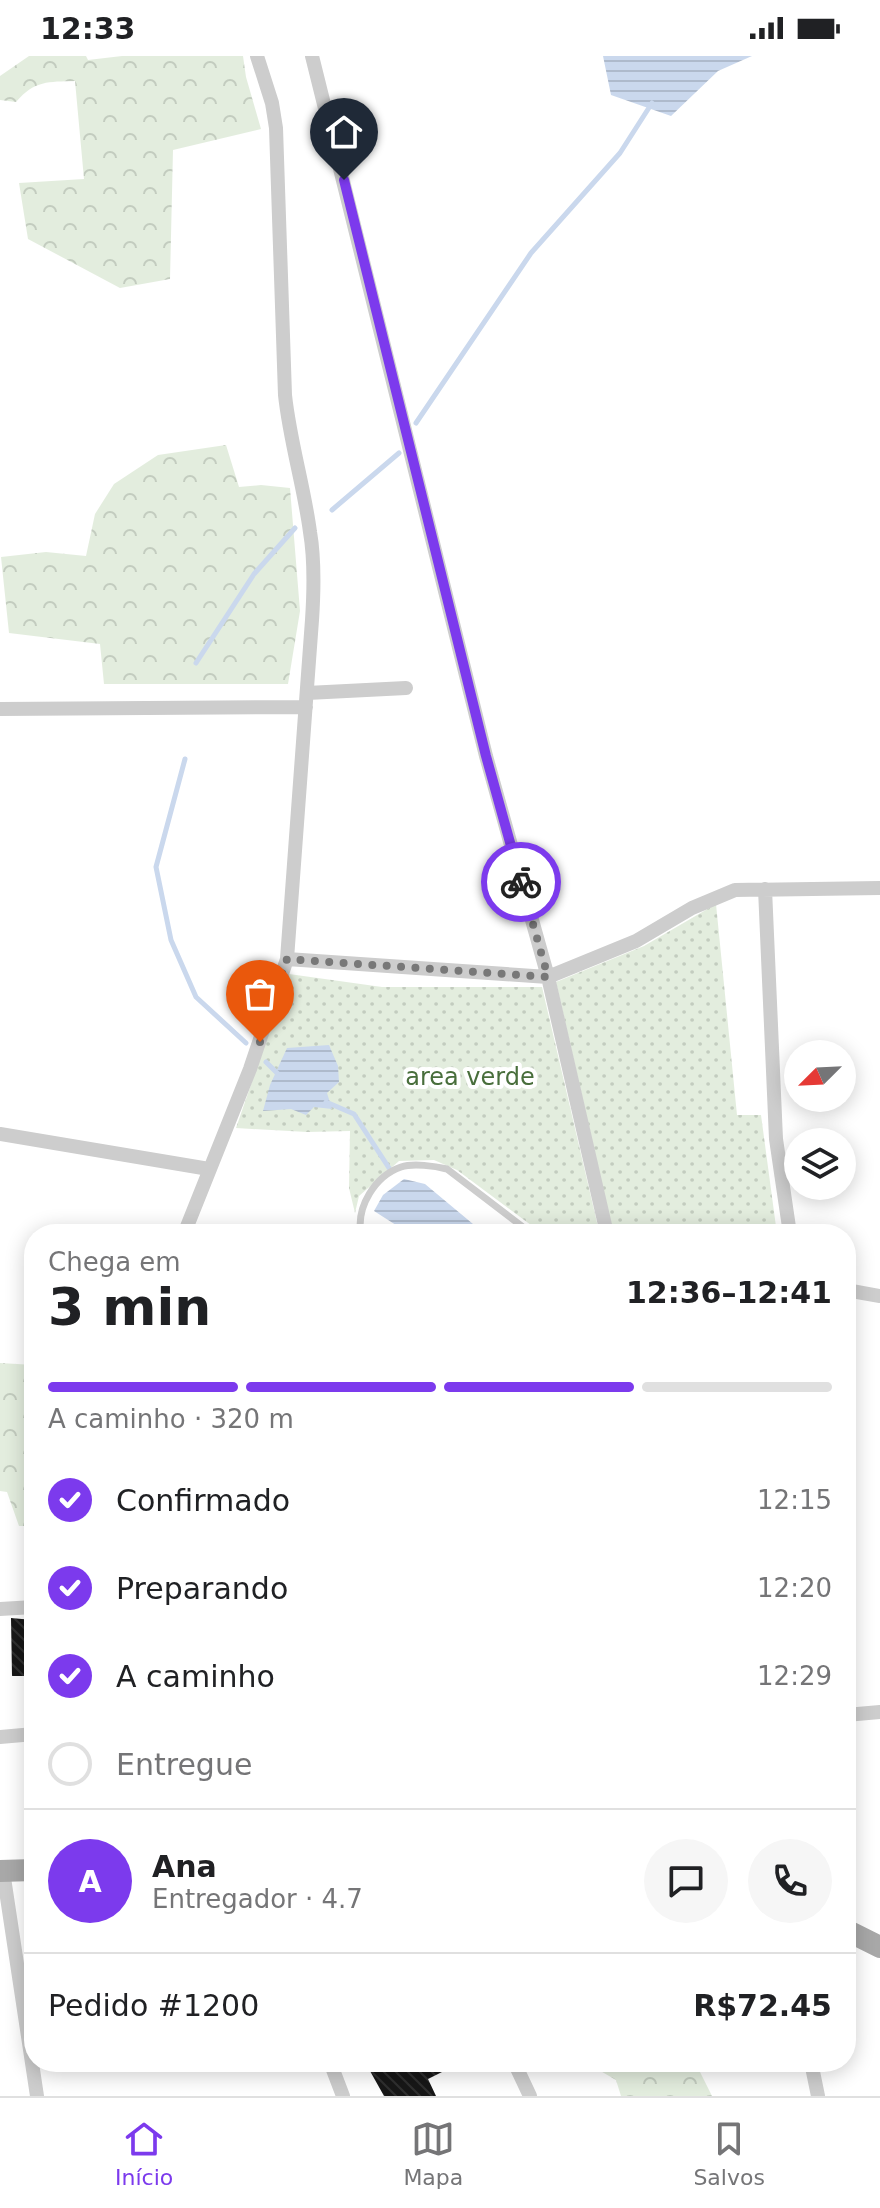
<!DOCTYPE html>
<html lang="pt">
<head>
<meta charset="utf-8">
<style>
	:root { --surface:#fff; --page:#f6f6f6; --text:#202124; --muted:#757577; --line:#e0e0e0; --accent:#7c3aed }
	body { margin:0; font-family:"DejaVu Sans",sans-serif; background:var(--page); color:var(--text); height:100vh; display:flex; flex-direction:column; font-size:30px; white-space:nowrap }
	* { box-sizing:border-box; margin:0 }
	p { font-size:26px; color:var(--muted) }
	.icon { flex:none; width:44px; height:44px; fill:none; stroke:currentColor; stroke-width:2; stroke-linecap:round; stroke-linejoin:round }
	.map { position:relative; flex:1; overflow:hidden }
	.side { position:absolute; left:24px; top:1168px; width:832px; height:848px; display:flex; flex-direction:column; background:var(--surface); border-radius:32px; box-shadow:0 4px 20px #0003 }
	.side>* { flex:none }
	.needle { width:52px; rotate:246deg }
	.fabs { position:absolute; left:784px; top:984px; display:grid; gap:16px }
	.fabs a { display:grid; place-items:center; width:72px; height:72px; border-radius:50%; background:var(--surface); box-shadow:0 4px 20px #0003; font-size:40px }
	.pin { position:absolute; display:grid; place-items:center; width:68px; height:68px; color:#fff; margin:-82px -34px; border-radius:50% 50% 50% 0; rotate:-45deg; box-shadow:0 0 8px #0007 }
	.pin .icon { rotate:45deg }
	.courier { position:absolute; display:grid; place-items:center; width:80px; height:80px; margin:-40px; border:6px solid #7c3aed; border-radius:50%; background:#fff; color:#222; box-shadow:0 2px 10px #0007 }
	.head em { font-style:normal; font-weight:700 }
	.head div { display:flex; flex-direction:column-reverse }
	.head { display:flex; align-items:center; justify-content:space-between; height:136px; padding:0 24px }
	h1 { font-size:52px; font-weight:700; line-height:60px }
	.bar { display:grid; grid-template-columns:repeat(4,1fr); gap:12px 8px; align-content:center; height:96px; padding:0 24px }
	.bar i { height:10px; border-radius:6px; background:var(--line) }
	.bar .current { background:var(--accent) }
	.bar p { grid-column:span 4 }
	.line { display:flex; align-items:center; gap:20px; padding:0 24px; border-top:2px solid var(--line) }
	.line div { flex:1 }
	.round { display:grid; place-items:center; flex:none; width:84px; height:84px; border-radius:42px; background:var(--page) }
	ol { padding:0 24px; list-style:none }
	li { display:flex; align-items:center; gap:24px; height:88px }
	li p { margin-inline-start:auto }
	li .icon { padding:8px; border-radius:50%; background:var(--accent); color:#fff; stroke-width:4 }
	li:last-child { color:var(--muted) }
	li i { width:44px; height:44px; border:4px solid var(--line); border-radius:50% }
	.status { display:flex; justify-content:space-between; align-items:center; height:56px; padding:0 40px; background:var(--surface); direction:ltr }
	.status svg { height:22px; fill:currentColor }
	.dock { display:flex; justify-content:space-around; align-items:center; height:112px; border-top:2px solid var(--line); background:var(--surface); font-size:22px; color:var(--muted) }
	.dock a { display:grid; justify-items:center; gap:4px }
	.dock .current { color:var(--accent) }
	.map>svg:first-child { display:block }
</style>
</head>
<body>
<div class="status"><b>12:33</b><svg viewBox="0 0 49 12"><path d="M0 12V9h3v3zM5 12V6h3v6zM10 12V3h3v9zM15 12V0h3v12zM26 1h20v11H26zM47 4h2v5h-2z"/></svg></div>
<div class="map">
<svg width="880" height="2040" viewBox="0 0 880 2040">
	<defs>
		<pattern id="grass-dots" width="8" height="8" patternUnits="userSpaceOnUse" patternTransform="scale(2)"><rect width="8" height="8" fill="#e3edde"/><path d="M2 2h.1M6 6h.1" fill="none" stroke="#c3ccbf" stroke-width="1.8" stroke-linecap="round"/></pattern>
		<pattern id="forest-crowns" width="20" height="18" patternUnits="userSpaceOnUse" patternTransform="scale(2)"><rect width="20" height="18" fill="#e3edde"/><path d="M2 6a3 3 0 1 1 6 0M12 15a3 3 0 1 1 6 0" fill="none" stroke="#c3ccbf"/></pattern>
		<pattern id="water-rules" width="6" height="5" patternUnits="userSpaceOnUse" patternTransform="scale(2)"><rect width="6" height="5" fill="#cad8ed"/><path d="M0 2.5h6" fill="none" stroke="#aebacc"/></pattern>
		<pattern id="building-back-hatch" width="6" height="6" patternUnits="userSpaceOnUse" patternTransform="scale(2)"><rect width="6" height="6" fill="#171717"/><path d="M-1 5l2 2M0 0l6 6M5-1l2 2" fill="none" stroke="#303030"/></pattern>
	</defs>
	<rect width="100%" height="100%" fill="#fff"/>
	<path fill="url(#grass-dots)" d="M 716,848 L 737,1059 L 761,1059 L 777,1178 L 543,1178 L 457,1114 L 434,1104 L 399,1105 L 359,1140 L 355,1157 L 349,1132 L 350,1075 L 307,1076 L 236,1072 L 289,918 L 382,931 L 542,931 L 599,1175 L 613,1176 L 556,926 L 644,890 Z"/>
	<path fill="url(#forest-crowns)" d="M 29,0 L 86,0 L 88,4 L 122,0 L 243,0 L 246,21 L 261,73 L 173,94 L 170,223 L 120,232 L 28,183 L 19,127 L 84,123 L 75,25 C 48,26 35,24 16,46 L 0,44 L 0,20 Z
		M 226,389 L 239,431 L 261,429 L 290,432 L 300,555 L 288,628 L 104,628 L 100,588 L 9,577 L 1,501 L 46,496 L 86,500 L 95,458 L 114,428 L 158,399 Z
		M 0,1307 L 34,1309 L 34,1470 L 19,1470 L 7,1436 L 0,1435 Z
		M 585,2006 L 695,2006 L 712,2040 L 621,2040 L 616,2024 Z"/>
	<path fill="url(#water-rules)" d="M 603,0 L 752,0 L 718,15 L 671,60 L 611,39 Z
		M 329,989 L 338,1010 L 339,1026 L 327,1037 L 332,1053 L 314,1051 L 306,1059 L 291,1053 L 263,1055 L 270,1029 L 287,992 Z
		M 404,1123 L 425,1128 L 485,1178 L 410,1178 L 374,1155 L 383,1139 Z"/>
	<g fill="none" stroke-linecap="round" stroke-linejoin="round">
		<path stroke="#cad8ed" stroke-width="5" d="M 416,367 L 531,197 L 620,97 L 652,47
			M 332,454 L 399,397
			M 196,607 L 254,518 L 295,472
			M 185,703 L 156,811 L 171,884 L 196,941 L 246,987
			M 266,1006 L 280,1020
			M 326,1046 L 354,1058 L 389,1112"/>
	</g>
	<path fill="url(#building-back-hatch)" d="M 11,1562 L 33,1564 L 34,1620 L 12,1620 Z
		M 365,2006 L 439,2006 L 444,2015 L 428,2023 L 436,2040 L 384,2040 Z"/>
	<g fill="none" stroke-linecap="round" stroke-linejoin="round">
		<path stroke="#cdcdcd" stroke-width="7" d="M 361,1178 C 356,1151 375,1120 401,1111 C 413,1107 435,1110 447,1113 L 532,1178"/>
		<path stroke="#cdcdcd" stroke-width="14" d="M 312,0 L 486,700 L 548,921 L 605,1169
			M 307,637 L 406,632
			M 0,653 L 306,651
			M 765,833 L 776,1083 L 790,1178
			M 287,903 L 548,921 L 636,885 L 692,852 L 735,834 L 880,832
			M 0,1078 L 209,1113
			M 184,1178 L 250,1013 L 287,903 L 312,564 C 314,534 315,505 310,476 C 304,430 290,386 285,339 L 276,72 L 272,47 L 257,0
			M 846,1234 L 880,1240
			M 0,1553 L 34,1551
			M 846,1659 L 880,1656
			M 0,1681 L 34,1678
			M 3,1815 L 37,2040
			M 330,2006 L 343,2040
			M 514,2006 L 530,2040
			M 811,2006 L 818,2040"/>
		<path stroke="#a8a8a8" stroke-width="22" d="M 0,1815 L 34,1814
			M 846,1874 L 880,1891"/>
	</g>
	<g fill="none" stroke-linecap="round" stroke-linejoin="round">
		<path stroke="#787878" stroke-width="8" stroke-dasharray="0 14.4" d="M 260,986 L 287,903 L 548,921 L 521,826"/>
		<path stroke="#7c3aed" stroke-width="10" d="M 344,124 L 486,700 L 521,826"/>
	</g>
	<g text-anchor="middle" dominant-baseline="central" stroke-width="8" stroke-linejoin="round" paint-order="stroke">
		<g font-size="24" fill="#486e3b" stroke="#fff">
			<text x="470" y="1021">area verde</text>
		</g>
	</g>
</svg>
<div class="fabs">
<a><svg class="needle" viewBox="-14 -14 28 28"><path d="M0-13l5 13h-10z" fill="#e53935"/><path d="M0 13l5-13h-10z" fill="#757577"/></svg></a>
<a><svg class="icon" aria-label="layers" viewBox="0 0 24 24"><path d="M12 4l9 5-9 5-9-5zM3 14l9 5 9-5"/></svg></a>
</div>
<div class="pin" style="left:260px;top:986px;background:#ea580c"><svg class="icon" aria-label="bag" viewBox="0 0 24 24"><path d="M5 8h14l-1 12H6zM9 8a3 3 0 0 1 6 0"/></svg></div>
<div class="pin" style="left:344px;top:124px;background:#1f2937"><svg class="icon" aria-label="home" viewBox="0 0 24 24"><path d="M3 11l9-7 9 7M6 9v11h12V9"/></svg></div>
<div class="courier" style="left:521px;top:826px"><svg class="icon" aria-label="bike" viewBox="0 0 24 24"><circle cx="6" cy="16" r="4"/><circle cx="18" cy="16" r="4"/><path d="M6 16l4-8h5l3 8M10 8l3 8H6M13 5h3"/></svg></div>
<section class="side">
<div class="head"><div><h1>3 min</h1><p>Chega em</p></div><em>12:36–12:41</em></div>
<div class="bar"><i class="current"></i><i class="current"></i><i class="current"></i><i></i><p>A caminho · 320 m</p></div>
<ol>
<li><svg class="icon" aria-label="check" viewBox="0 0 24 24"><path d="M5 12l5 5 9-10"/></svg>Confirmado<p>12:15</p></li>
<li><svg class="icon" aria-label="check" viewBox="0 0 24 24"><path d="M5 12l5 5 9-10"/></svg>Preparando<p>12:20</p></li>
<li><svg class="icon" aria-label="check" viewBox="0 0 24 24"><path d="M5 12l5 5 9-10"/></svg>A caminho<p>12:29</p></li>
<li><i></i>Entregue</li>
</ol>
<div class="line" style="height:144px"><b class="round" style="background:var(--accent);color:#fff">A</b><div><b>Ana</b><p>Entregador · 4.7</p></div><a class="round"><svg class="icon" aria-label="chat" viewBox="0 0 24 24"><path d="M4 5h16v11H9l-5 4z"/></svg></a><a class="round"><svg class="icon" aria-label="phone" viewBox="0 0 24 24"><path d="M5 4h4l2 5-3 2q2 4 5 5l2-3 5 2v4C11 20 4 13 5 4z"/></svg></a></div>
<div class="line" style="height:104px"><div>Pedido #1200</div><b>R$72.45</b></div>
</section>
</div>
<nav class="dock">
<a class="current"><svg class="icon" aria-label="home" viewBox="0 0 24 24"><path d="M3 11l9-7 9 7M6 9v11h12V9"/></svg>Início</a>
<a><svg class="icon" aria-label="map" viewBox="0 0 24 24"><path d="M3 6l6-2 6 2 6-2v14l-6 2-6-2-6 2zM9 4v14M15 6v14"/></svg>Mapa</a>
<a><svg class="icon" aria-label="saved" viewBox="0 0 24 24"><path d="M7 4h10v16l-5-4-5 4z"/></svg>Salvos</a>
</nav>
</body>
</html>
